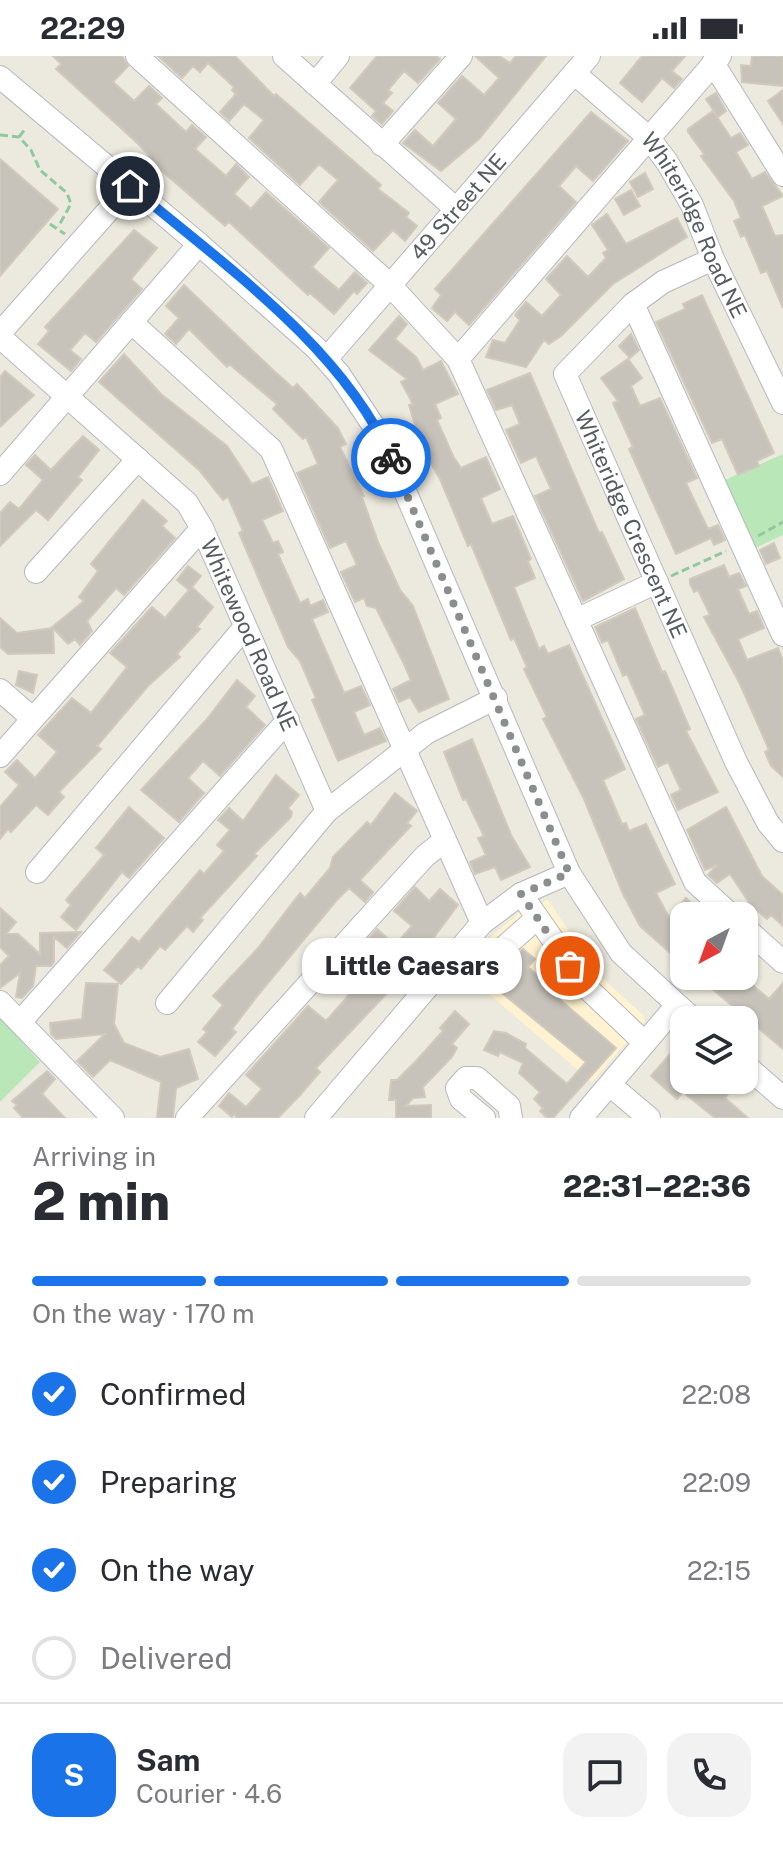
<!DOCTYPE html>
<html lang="en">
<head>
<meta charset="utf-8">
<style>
	:root { --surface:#fff; --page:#f2f2f3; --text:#2b2b33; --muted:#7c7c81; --line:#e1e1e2; --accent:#1a73e8 }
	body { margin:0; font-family:"Public Sans",sans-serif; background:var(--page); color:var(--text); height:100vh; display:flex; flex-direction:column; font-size:30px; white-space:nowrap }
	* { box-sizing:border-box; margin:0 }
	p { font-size:26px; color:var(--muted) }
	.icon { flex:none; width:44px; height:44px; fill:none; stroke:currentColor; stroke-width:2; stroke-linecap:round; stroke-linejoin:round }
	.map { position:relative; height:1062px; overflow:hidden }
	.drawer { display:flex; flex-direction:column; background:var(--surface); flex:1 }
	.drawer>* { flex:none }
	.needle { width:52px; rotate:221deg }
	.buttons { position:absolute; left:670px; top:846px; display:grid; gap:16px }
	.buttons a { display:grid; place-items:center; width:88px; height:88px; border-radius:16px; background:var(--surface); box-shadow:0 2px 6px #0004; font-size:40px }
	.pin { position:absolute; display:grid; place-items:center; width:68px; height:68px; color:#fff; margin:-34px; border:4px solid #fff; border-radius:50%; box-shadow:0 2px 8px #0007 }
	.courier { position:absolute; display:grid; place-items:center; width:80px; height:80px; margin:-40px; border:6px solid #1a73e8; border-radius:50%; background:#fff; color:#222; box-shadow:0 2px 10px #0007 }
	.bubble { position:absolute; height:56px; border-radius:24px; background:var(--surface); box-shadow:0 2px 6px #0004; font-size:26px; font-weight:800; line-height:56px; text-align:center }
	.summary em { font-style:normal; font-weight:800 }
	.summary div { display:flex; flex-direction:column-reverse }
	.summary { display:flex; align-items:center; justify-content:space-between; height:136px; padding:0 32px }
	h1 { font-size:52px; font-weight:800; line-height:60px }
	.bar { display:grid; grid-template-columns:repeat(4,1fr); gap:12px 8px; align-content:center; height:96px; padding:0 32px }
	.bar i { height:10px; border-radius:6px; background:var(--line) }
	.bar .current { background:var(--accent) }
	.bar p { grid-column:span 4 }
	.line { display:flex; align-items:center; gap:20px; padding:0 32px; border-top:2px solid var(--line) }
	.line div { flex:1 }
	.round { display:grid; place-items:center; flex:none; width:84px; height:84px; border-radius:24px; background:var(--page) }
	ol { padding:0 32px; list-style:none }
	li { display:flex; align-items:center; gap:24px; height:88px }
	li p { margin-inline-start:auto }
	li .icon { padding:8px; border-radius:50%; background:var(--accent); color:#fff; stroke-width:4 }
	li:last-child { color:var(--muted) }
	li i { width:44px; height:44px; border:4px solid var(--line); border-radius:50% }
	.status { display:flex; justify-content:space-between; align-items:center; height:56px; padding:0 40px; background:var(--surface); direction:ltr }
	.status svg { height:22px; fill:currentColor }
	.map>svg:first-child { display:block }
</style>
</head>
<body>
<div class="status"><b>22:29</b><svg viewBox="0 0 49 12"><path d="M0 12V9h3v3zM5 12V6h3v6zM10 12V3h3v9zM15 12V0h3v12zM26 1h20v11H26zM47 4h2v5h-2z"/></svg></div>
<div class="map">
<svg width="783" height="1062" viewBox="0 0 783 1062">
	<rect width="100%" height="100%" fill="#ece9de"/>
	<path fill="#fff3d1" d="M 548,844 L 600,920 L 644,960 L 645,965 L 592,1026 L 482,932 L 447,932 L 490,882 L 518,858 Z"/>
	<path fill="#b9e7b8" d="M 783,398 L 783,479 L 755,492 L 725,424 Z
		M 0,961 L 40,1006 L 0,1046 Z"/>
	<path fill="#c7c3bb" stroke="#d1cabc" stroke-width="2" d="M 53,0 L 122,0 L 128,10 L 113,26 L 134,45 L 149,30 L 162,42 L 156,48 L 186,76 L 192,69 L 206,81 L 195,93 L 226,120 L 236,108 L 249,121 L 234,138 L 251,153 L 266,136 L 329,192 L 312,211 L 339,234 L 355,216 L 367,227 L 357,238 L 354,235 L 334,258 L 310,237 L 308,239 L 229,166 L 225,170 L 147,102 L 149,99 L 134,84 L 56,13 L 61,8 Z
		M 158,0 L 235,0 L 274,40 L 276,38 L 381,129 L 378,133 L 409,157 L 406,161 L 417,170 L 405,185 L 393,174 L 373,195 L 319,146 L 338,124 L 319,108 L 300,129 L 249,82 L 264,64 L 244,48 L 229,65 L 220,56 L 236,38 L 232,34 L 234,31 L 208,7 L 200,16 L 193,10 L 182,22 Z
		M 377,0 L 436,0 L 440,3 L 418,27 L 404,15 L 388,34 L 392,37 L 383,47 L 393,55 L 382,68 L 372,60 L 376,55 L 350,32 Z
		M 475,0 L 499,0 L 510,7 L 516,0 L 546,0 L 479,83 L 441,115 L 403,87 L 415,74 L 433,90 L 456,63 L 438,47 L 462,20 L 484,39 L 499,22 Z
		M 642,0 L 685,0 L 672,15 L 682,23 L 674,32 L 662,22 L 642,46 L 620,27 Z
		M 752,0 L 783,0 L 783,30 L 742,26 L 741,9 L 751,10 Z
		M 783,34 L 783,68 L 768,45 Z
		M 716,37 L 726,55 L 718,61 L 706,43 Z
		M 713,55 L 731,82 L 740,77 L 748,89 L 736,96 L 752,123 L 765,116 L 783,140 L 762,150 L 775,180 L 783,179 L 783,252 L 767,215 L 761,217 L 745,179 L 741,181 L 734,165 L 741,162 L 734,145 L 701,100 L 704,98 L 688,76 L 688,73 Z
		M 591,56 L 628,85 L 593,125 L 576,110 L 559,130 L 576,146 L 469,269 L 455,256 L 447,265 L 432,252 L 441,239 L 435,233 Z
		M 0,103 L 58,153 L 0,220 Z
		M 645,117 L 653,133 L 638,141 L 630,126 Z
		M 631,134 L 640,150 L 624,159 L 615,143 Z
		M 607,158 L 626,188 L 677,162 L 687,181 L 613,228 L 561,280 L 549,288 L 544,284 L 526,311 L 486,301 L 493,284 L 505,287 L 520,264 L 515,259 L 526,246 L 542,260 L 561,239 L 546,223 L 567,200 L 588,221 L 606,202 L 603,197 L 608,194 L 592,169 Z
		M 134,174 L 157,192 L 131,223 L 142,233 L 96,286 L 85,277 L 70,294 L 81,303 L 71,315 L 38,288 L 49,275 L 45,271 Z
		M 184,229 L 273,314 L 293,332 L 297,328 L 338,372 L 346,388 L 340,391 L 364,440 L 362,441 L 378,486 L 400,534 L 413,550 L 449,643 L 419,656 L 410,641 L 399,646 L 393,633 L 411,624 L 404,608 L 376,552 L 367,550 L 364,542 L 355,546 L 341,516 L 357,509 L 346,485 L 330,492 L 297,417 L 318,408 L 306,381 L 303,383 L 273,353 L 277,348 L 229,308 L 227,311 L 189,273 L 176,288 L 165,278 L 179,262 L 166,250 Z
		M 702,239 L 774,397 L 757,405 L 759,410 L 738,419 L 722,383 L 712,387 L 656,266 L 685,253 L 683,248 Z
		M 399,260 L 407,268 L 395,283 L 416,301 L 423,314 L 441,305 L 458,338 L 435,348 L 441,362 L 437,364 L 453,400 L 461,412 L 486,401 L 500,433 L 481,442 L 492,468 L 513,460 L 531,503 L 528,505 L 535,522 L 514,531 L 539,593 L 544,590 L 548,598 L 569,589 L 625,713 L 603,724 L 622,768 L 626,767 L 629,775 L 646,768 L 675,828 L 656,837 L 669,861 L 684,874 L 684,909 L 640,870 L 623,838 L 584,743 L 543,663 L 547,661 L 524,613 L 527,611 L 514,582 L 511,584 L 471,488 L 468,490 L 440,423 L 422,392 L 409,349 L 413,348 L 401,326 L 407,323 L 369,294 Z
		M 631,278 L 639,294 L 630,302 L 619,290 Z
		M 124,298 L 161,338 L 227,390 L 252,428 L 268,421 L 283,455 L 262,464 L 273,487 L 278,485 L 283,496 L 278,498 L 300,547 L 308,543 L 310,550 L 323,544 L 328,556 L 312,563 L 344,637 L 361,630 L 370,649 L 354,656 L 364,679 L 380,672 L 386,685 L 338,705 L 312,644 L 316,642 L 300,605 L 288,591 L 239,477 L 243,475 L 228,441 L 223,444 L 199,414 L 99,326 Z
		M 628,303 L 642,322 L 631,330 L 640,350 L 660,342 L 697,422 L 686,427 L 696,448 L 708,473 L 718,469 L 725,484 L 714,489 L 711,482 L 676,498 L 629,393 L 633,391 L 613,347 L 618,345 L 601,322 Z
		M 5,315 L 34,339 L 0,371 L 0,321 Z
		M 530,317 L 599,477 L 602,476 L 624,523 L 583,545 L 535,440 L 551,433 L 536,400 L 521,407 L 506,374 L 520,368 L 512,349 L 496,354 L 487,334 Z
		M 83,380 L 99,394 L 78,421 L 82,424 L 48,464 L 36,454 L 0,490 L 0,457 L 10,446 L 19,453 L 43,424 L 26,409 L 35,399 L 51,414 Z
		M 143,444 L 167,465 L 162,470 L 175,482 L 124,539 L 116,532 L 87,565 L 92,575 L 80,589 L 75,583 L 68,588 L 52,571 L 84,545 L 79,541 L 98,515 L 91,508 Z
		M 774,487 L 780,502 L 766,508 L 760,494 Z
		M 724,509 L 729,521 L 739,517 L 746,530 L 738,533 L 749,558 L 757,555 L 764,572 L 738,583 L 747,604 L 778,592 L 783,604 L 783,721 L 771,710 L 765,696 L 769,694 L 740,628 L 704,561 L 710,559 L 698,534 L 694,536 L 690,528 L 690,523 Z
		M 188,510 L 201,520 L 192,531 L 213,551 L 197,571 L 200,573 L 177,598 L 180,601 L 148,630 L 97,690 L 101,693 L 59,736 L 64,741 L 48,759 L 36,749 L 11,776 L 8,773 L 0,783 L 0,751 L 19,729 L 5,716 L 17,704 L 35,722 L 57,696 L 38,679 L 72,642 L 91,657 L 127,611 L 110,597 L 152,551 L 165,562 L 189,534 L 177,524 Z
		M 635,552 L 662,616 L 665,615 L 671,629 L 690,673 L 686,675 L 718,736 L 678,754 L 671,739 L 681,734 L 668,706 L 658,711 L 636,663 L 645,659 L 627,618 L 623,620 L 608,584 L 602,587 L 595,571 Z
		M 0,562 L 17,577 L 53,572 L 54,597 L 8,598 L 0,591 Z
		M 19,615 L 37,619 L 33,637 L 16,629 Z
		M 237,624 L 255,640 L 246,651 L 265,669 L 220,720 L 203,705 L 188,722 L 204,737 L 179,766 L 141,734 L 207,663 Z
		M 472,683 L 511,779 L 530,811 L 501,824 L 495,811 L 475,818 L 470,806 L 486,799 L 478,782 L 484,780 L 466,743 L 463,744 L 444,696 Z
		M 276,719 L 299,739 L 288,752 L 292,756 L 291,761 L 254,798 L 257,800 L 200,862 L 203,864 L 193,876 L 187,870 L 165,894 L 160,890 L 141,913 L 138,910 L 121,928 L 104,914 L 132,881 L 139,886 L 200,814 L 204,818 L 224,795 L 217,789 L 230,774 L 218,764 L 229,752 L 243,765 Z
		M 395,737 L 417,755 L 407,767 L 411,770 L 360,824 L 373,836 L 365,846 L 349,832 L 336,845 L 258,939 L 232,973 L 236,976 L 215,1000 L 198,986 L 207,976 L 203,973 L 223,949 L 213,940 L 258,892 L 300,837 L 305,842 L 330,812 L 333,801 L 367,766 L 371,769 Z
		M 129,751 L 164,782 L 129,822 L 122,816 L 76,874 L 61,861 L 71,849 L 66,844 L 104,799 L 96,792 Z
		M 726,751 L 762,820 L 783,839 L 783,870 L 771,859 L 767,863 L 750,848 L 730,818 L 717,827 L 708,819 L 717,809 L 705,814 L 687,774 Z
		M 415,831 L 429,845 L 440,833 L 458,849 L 411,912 L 316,1012 L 320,1016 L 301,1038 L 278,1062 L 236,1062 L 235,1057 L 232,1061 L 219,1050 L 229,1037 L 246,1051 L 262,1033 L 246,1019 L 308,950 L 326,965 L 349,939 L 331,924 L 377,873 L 395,889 L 412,870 L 394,855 Z
		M 686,842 L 706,860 L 670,860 Z
		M 0,852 L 16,866 L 6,878 L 18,878 L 40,898 L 40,877 L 81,876 L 67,892 L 54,881 L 54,906 L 51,910 L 36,910 L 33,930 L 22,942 L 16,941 L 20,917 L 0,932 L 0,909 L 9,900 L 0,891 Z
		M 523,893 L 535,903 L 528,911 L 545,926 L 543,929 L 616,992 L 553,1062 L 547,1062 L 540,1055 L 543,1052 L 534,1043 L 540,1036 L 519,1017 L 523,1007 L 500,996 L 498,1000 L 484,994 L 494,975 L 506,977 L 526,988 L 525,992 L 567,1028 L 586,1006 L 491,928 Z
		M 697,920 L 742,920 L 769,943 L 783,927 L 783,993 Z
		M 86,927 L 118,928 L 114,968 L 124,987 L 160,1001 L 189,993 L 198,1023 L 176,1032 L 173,1062 L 157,1062 L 161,1026 L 110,1004 L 93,1021 L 77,1005 L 105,978 L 56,983 L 51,978 L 50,967 L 82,963 Z
		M 455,955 L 469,968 L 452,988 L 457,992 L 452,1001 L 423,1031 L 425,1041 L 413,1042 L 406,1050 L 431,1049 L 431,1062 L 396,1062 L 396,1044 L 389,1044 L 391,1024 L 397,1024 L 416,1005 L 443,975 L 440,972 Z
		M 672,996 L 684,1006 L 684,1024 L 702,1024 L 712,1032 L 716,1027 L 728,1038 L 725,1042 L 748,1062 L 715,1062 L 683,1036 L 677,1043 L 651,1020 Z
		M 47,1015 L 55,1023 L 42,1038 L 65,1062 L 23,1062 L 14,1052 L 17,1049 L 12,1045 Z"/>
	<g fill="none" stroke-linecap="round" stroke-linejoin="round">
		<defs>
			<g id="minor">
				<path d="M 137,0 L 390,229 L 458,303"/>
				<path d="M 284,0 L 456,153"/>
				<path d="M 720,0 L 458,303 L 695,826 L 732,860"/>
				<path d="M 713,7 L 783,119"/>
				<path id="s1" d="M 574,17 L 648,81 L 667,106 L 692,149 L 713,203 L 783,347"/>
				<path d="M 0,21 L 199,188 L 316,292 L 339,318 L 383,384 L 569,817 L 621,897 L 694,964"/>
				<path d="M 315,28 L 338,0"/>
				<path d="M 382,89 L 461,0"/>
				<path id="s2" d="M 713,203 L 663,226 L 633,248 L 565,318 L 736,706 L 768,767 L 783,785"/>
				<path d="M 633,248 L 783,579"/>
				<path d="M 131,266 L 271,393 L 482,867"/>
				<path d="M 0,277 L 130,130"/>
				<path id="s3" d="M 0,281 L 187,447 L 202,472 L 327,755 L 426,677 L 496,642"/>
				<path id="s4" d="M 327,302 L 589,0"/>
				<path d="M 0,418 L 199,188"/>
				<path d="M 36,516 L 138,403"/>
				<path d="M 576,564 L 657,526"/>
				<path d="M 0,634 L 32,662"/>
				<path d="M 0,700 L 202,472"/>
				<path d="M 37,816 L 244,572"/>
				<path d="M 521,838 L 586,931 L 645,987"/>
				<path d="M 744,871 L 783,906"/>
				<path d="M 447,908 L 460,920 L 476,924 L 493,901 L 536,863"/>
				<path d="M 0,946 L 113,1062"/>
				<path d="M 167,947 L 327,755"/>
				<path d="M 20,966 L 288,664"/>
				<path d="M 744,1008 L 783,1042"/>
				<path d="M 610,1029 L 649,1062"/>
				<path d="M 187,1062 L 425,800 L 444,785"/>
				<path d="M 316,1062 L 482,867 L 521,838 L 569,817"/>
				<path d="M 484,1062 L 461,1043 L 457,1032 L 466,1022 L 477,1022 L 509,1050 L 511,1062"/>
				<path d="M 581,1062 L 677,949"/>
			</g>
		</defs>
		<use href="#minor" stroke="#b5b8bd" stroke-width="24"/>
		<path stroke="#91c89f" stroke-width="3" stroke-dasharray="8 4" stroke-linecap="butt" d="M 0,79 L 19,81 L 31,94 L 40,114 L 67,137 L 71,148 L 58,171
			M 19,81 L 26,72
			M 50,168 L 65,178
			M 758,480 L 783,466
			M 671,520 L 726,495"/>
		<use href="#minor" stroke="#fff" stroke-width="22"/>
	</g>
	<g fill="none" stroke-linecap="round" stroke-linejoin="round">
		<path stroke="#8c8d8d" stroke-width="8" stroke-dasharray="0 14.4" d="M 391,402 L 569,817 L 521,838 L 570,910"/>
		<path stroke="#1a73e8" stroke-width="10" d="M 130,130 C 220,206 343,291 391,402"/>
	</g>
	<g text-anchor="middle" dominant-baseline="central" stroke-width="6" stroke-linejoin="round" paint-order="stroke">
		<g font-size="22" fill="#585c61" stroke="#fff">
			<text stroke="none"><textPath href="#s4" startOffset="200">49 Street NE</textPath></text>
			<text stroke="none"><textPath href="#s1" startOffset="198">Whiteridge Road NE</textPath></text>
			<text stroke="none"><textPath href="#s2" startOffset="354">Whiteridge Crescent NE</textPath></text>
			<text stroke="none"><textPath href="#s3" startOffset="396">Whitewood Road NE</textPath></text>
		</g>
	</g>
</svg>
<div class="buttons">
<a><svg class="needle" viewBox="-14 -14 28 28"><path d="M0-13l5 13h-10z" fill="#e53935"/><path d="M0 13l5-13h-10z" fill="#7c7c81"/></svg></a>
<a><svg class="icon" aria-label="layers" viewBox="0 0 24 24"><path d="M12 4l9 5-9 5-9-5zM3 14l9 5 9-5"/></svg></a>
</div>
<div class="pin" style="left:570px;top:910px;background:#ea580c"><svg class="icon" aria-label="bag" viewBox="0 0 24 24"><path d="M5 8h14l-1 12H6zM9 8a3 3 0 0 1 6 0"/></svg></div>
<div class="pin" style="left:130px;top:130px;background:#1f2937"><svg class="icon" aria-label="home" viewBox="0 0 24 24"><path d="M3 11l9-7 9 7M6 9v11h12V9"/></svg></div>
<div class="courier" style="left:391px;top:402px"><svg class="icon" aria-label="bike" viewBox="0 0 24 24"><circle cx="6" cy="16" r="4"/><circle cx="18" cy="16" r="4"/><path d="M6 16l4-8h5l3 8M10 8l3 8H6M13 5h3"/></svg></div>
<div class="bubble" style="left:302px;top:882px;width:220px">Little Caesars</div>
</div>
<section class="drawer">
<div class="summary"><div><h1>2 min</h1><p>Arriving in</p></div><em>22:31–22:36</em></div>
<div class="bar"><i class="current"></i><i class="current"></i><i class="current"></i><i></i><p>On the way · 170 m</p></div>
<ol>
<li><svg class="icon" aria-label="check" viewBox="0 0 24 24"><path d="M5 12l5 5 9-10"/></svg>Confirmed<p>22:08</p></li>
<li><svg class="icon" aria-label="check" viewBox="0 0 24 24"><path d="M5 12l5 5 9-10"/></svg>Preparing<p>22:09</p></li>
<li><svg class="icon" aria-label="check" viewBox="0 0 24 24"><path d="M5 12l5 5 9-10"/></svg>On the way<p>22:15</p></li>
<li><i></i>Delivered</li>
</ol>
<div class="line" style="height:144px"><b class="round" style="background:var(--accent);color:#fff">S</b><div><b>Sam</b><p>Courier · 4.6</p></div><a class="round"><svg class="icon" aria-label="chat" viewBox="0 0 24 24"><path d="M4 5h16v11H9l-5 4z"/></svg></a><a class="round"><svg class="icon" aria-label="phone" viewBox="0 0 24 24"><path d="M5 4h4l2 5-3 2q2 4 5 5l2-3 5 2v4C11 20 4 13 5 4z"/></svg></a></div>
</section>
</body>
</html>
